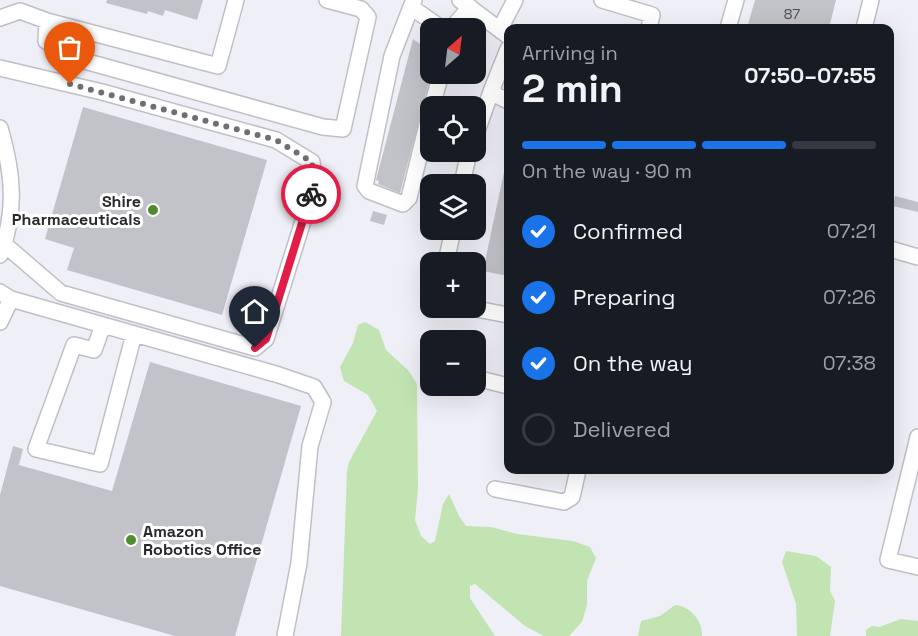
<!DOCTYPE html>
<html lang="en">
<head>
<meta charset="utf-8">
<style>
	:root { --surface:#171b24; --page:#20242c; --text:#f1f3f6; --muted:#9ea1a6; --line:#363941; --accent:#1a73e8 }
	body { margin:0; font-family:"Space Grotesk",sans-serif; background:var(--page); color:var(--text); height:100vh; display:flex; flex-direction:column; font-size:22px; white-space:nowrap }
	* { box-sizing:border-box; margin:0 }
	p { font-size:20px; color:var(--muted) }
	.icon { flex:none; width:33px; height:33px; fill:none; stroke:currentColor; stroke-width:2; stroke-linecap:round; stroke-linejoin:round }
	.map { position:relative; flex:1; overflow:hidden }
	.panel { position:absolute; left:504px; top:24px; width:390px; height:450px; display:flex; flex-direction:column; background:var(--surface); border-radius:12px; box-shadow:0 6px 24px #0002 }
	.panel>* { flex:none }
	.needle { width:39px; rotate:28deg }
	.controls { position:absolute; left:420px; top:18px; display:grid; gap:12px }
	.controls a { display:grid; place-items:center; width:66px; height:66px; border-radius:12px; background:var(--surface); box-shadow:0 6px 24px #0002; font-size:30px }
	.pin { position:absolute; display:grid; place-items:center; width:51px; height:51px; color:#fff; margin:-62px -26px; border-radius:50% 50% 50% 0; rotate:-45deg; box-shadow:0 0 6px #0007 }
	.pin .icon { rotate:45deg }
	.courier { position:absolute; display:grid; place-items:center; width:60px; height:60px; margin:-30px; border:4px solid #e11d48; border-radius:50%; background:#fff; color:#222; box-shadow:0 2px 8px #0007 }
	.headline em { font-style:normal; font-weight:700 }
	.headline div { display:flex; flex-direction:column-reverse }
	.headline { display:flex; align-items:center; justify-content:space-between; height:102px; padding:0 18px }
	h1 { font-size:39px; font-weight:700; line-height:45px }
	.bar { display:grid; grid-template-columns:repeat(4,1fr); gap:9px 6px; align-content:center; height:72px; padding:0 18px }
	.bar i { height:8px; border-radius:4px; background:var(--line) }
	.bar .on { background:var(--accent) }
	.bar p { grid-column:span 4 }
	ol { padding:0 18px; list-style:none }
	li { display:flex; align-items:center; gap:18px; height:66px }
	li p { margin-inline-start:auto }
	li .icon { padding:6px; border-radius:50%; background:var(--accent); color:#fff; stroke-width:4 }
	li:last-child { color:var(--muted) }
	li i { width:33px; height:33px; border:3px solid var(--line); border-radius:50% }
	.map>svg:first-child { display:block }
</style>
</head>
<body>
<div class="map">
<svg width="918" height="636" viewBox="0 0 918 636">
	<rect width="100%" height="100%" fill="#efeff7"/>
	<path fill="#c1e4b2" d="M 365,322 L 379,330 L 386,350 L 408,370 L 417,384 L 418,489 L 415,520 L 421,536 L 430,544 L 435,541 L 443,504 L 449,494 L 459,516 L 466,526 L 491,527 L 517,534 L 573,541 L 590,547 L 596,558 L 587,581 L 587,605 L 582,622 L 569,636 L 544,636 L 525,626 L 475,584 L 470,586 L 470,598 L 495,636 L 341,636 L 347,471 L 349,462 L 377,411 L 368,395 L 344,381 L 340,367 L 353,343 L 358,325 Z
		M 786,551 L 816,556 L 831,567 L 830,591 L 835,601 L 830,636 L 797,636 L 796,604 L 782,562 Z
		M 675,605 C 690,606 703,621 702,636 L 638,636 L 641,621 L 660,616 Z
		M 901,619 L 918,621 L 918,636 L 866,636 L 866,630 L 872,626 L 879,627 Z"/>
	<path fill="#c2c2c9" d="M 107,0 L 203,0 L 197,20 L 165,10 L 163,16 L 148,11 L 147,14 L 106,3 Z
		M 755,0 L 836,0 L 829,28 L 747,28 Z
		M 413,39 L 430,51 L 431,74 L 400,193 L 378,184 L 379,181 L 376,180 Z
		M 83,107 L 267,160 L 222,315 L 67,270 L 74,248 L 45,239 Z
		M 504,172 L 508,173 L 508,276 L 483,271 Z
		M 895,196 L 918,202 L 918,212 L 893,206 Z
		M 373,211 L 387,215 L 384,225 L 370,221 Z
		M 150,362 L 301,406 L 235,636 L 175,636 L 0,586 L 0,495 L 13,446 L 23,449 L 19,465 L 112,491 Z"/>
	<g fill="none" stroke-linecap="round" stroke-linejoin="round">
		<defs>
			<path id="minor" d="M 414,0 L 411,7 L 441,28
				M 460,0 L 508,36
				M 602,0 L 652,15 L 649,28
				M 411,7 L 392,56 L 365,186 L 369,191 L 403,204 L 409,198 L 430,112
				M 0,18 L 20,11 L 47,21 L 218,66 L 236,0
				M 47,21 L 46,41 L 70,57 L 323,127 L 343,129 L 368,17 L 361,9 L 327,0
				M 452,28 L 470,7
				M 728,28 L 736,0
				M 864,28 L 871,0
				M 500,29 L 515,0
				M 508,49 L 492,89 L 496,95 L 508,101
				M 0,68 L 102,92 L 276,140 L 312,162 L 314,186 L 266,339 L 255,348 L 61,293 L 4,244
				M 432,106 L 441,74
				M 0,128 C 13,172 17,212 0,255
				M 476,134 L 492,89
				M 462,184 L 469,152
				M 890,249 L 918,257
				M 446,262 L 453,230
				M 0,292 L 11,299 L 0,322
				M 11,299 L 279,375 L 314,387 L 323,402 L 310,446 L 299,563 L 285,636
				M 471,308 L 508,315
				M 103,325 L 94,350 L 74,345 L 36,449 L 100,464 L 134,334
				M 476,378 L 508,386
				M 918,437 L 888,560 L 918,567
				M 495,489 L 564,502 L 572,497 L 578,470"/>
		</defs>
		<use href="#minor" stroke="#bfbfc7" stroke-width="18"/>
		<use href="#minor" stroke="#fff" stroke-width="15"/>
	</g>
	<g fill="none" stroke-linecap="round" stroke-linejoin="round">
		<path stroke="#6e6e73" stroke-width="6" stroke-dasharray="0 10.8" d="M 70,84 L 276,140 L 312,162 L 314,186 L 311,194"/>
		<path stroke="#e11d48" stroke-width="8" d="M 255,348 L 266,339 L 311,194"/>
	</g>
	<g fill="#4e8d2d" stroke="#fff" stroke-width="2">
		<circle cx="153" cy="210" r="6"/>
		<circle cx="131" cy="540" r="6"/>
	</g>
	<g text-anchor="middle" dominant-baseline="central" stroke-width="6" stroke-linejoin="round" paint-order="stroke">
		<g font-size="14" fill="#4f4f53">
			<text x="792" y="14">87</text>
		</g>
		<g font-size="16" font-weight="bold" fill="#29292c" stroke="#fff" text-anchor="end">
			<text x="141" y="201">Shire<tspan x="141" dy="18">Pharmaceuticals</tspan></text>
			<text x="143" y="531" text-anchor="start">Amazon<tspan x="143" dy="18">Robotics Office</tspan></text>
		</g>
	</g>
</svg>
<div class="controls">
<a><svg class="needle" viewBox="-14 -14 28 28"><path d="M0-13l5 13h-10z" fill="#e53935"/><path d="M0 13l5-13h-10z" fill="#9ea1a6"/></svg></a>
<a><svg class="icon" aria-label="locate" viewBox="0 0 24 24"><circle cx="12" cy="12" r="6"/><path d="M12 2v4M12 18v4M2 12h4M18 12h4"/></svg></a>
<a><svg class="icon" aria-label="layers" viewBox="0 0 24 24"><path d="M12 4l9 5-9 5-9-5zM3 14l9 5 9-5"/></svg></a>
<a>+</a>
<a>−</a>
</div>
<div class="pin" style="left:70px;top:84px;background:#ea580c"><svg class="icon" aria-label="bag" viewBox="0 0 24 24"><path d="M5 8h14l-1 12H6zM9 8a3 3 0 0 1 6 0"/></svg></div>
<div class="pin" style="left:255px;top:348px;background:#1f2937"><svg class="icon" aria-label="home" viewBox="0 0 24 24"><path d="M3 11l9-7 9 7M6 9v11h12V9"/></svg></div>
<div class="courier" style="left:311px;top:194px"><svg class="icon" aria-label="bike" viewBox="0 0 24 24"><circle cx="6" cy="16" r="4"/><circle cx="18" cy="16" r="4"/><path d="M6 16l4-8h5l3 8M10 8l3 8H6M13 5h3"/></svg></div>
<section class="panel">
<div class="headline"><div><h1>2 min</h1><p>Arriving in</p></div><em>07:50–07:55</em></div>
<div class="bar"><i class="on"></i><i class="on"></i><i class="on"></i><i></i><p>On the way · 90 m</p></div>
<ol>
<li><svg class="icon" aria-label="check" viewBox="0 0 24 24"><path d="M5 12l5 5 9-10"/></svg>Confirmed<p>07:21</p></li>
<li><svg class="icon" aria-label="check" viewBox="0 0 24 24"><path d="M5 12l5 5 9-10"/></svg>Preparing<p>07:26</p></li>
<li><svg class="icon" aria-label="check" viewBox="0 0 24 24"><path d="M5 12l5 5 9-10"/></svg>On the way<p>07:38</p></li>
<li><i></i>Delivered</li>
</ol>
</section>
</div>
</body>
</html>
